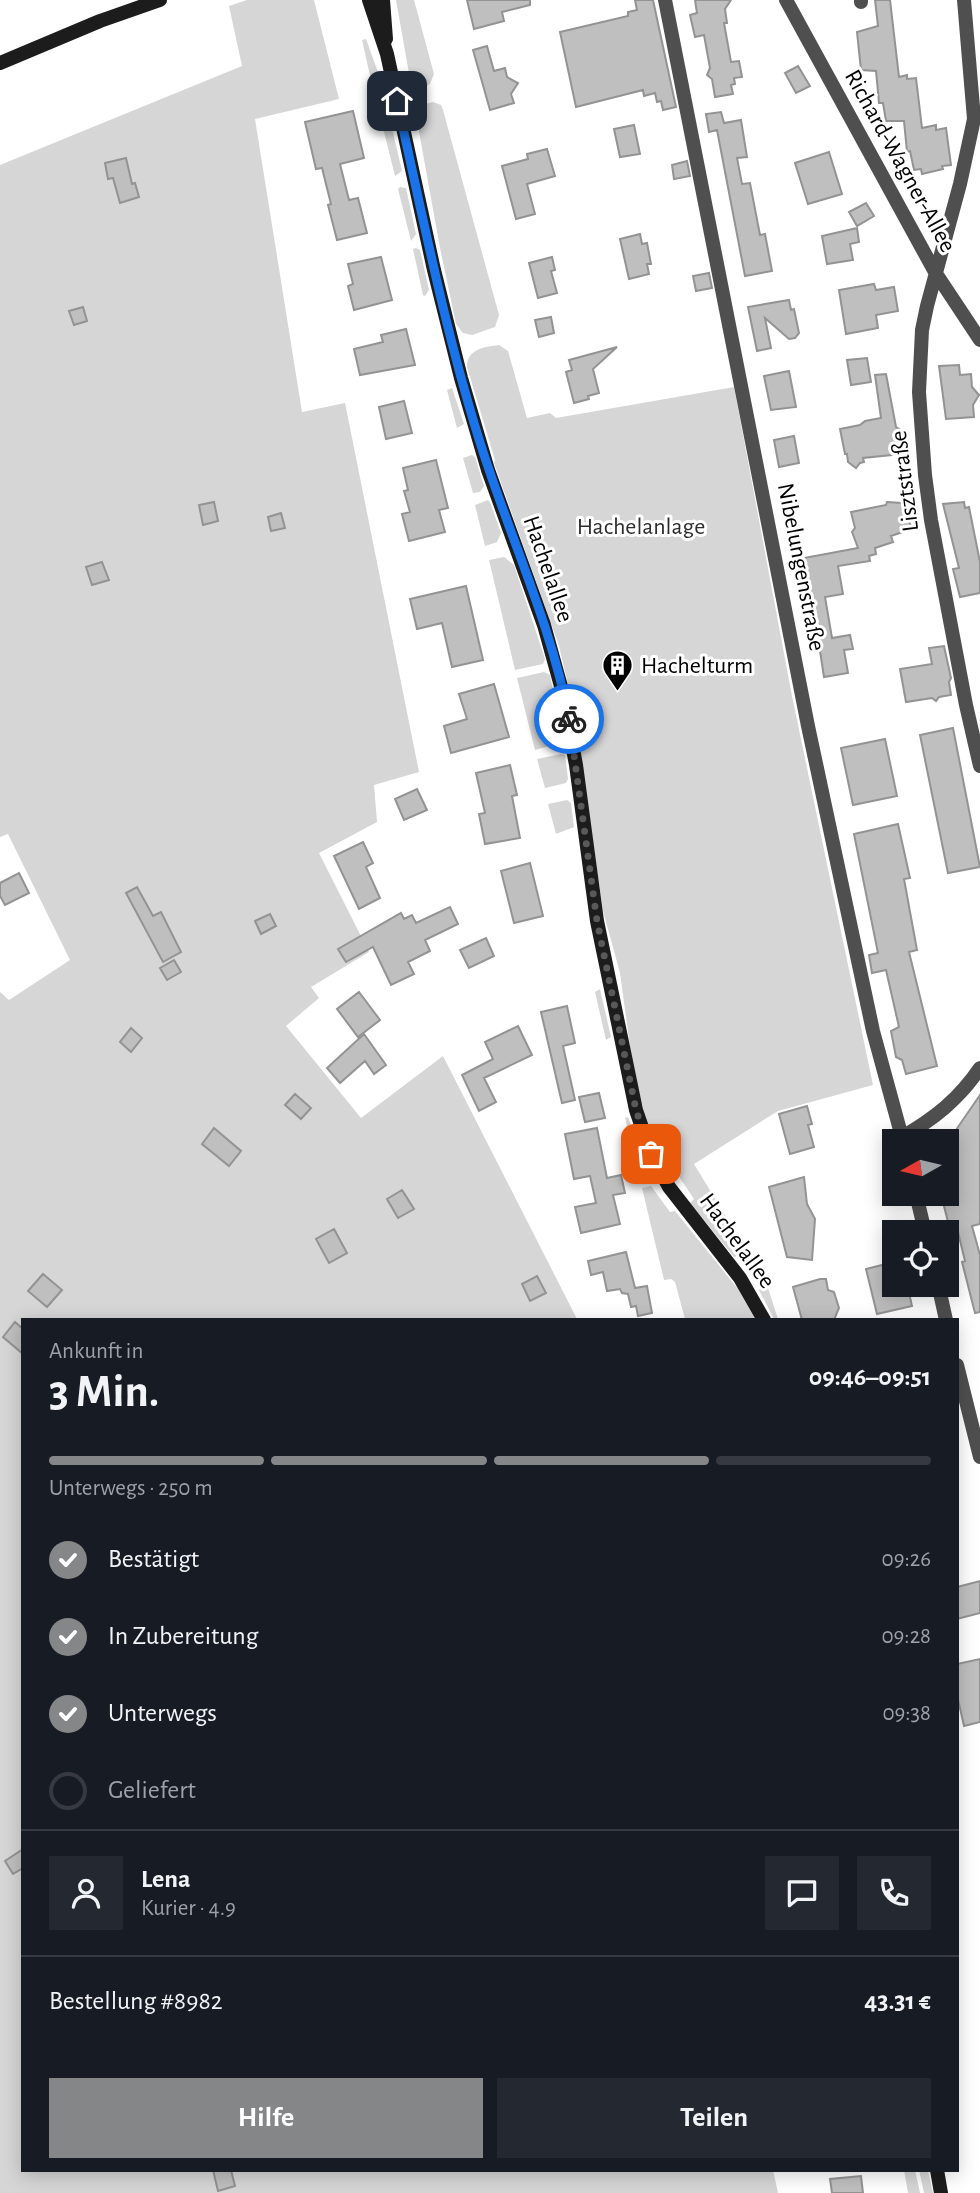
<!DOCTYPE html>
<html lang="de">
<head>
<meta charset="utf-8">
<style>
	:root { --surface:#171b24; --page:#242831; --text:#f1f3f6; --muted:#9ea1a6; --line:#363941; --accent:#858687 }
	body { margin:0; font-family:"Alegreya Sans",sans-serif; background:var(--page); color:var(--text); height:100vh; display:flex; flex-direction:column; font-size:26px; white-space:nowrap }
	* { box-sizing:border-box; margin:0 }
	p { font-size:23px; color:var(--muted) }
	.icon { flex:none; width:38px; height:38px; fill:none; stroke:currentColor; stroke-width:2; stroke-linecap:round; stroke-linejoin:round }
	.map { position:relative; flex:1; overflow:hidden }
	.drawer { position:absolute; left:21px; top:1318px; width:938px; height:854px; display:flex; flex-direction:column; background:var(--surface); border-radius:0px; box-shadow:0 4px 18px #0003 }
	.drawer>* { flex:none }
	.needle { width:46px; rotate:262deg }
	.fabs { position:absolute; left:882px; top:1129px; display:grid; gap:14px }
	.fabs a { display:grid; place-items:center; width:77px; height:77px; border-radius:0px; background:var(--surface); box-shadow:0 4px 18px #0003; font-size:35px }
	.pin { position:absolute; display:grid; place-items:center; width:60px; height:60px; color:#fff; margin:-30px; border-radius:14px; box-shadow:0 4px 10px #0006 }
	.courier { position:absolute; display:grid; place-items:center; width:70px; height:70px; margin:-35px; border:5px solid #1a73e8; border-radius:50%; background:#fff; color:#222; box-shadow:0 2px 9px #0007 }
	.summary em { font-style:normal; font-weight:700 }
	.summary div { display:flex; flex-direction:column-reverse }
	.summary { display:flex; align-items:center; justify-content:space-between; height:119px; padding:0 28px }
	h1 { font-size:46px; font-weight:700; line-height:52px }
	.bar { display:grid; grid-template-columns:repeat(4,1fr); gap:10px 7px; align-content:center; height:84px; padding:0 28px }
	.bar i { height:9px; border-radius:5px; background:var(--line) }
	.bar .on { background:var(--accent) }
	.bar p { grid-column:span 4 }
	.line { display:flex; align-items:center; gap:18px; padding:0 28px; border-top:2px solid var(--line) }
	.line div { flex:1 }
	.round { display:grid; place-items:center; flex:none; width:74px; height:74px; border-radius:0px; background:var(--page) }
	ol { padding:0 28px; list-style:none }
	li { display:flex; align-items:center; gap:21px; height:77px }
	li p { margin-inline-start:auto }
	li .icon { padding:7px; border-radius:50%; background:var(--accent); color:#fff; stroke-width:4 }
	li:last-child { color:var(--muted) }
	li i { width:38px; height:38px; border:4px solid var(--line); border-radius:50% }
	.action { display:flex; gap:14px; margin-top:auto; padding:14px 28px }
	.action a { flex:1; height:80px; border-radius:0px; background:var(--accent); color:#fff; font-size:28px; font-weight:700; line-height:80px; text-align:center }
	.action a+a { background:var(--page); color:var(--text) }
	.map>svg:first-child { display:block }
</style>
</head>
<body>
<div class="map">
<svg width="980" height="2193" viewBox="0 0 980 2193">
	<rect width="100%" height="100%" fill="#fff"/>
	<path fill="#d6d6d6" d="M 247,0 L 314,0 L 339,99 L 255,119 L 302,412 L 345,403 L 419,772 L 374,785 L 377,822 L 319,853 L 369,952 L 311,987 L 319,998 L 286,1026 L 361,1118 L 443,1056 L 577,1319 L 23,1320 L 23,2170 L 773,2170 L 778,2193 L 0,2193 L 0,992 L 9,1000 L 70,960 L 8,834 L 0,837 L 0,165 L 242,66 L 229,6 Z
		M 396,0 L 414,0 L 434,74 L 430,84 L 425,87 L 416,87 L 410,79 Z
		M 366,39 L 384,89 L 382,92 L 375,93 L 373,89 L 362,40 Z
		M 433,102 L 441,105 L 443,110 L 499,315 L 495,327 L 472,335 L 463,333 L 456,324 L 440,248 L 416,115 L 421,105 Z
		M 387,107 L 402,171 L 395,176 L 378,108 Z
		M 400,187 L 406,188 L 416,234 L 411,241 L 398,189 Z
		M 416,248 L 420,250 L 429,290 L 425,296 L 423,295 L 413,249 Z
		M 499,345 L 508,351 L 527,418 L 550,413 L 556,418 L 734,387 L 792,696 L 873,1085 L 778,1111 L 694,1164 L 762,1276 L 757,1279 L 739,1255 L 734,1257 L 690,1203 L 694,1199 L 678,1175 L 670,1179 L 646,1121 L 632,1061 L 620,973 L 603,911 L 574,710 L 559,646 L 494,463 L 495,460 L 467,367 C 467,349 484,347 499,345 Z
		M 452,388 L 464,424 L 457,428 L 447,390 Z
		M 472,455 L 475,457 L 484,486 L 480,492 L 473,493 L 463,458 Z
		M 488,500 L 490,502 L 501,533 L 497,542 L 485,546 L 475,505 Z
		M 504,557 L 514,565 L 545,659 L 543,664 L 515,670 L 489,560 Z
		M 544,672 L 550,675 L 563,742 L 535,750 L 517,678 Z
		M 561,754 L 565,755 L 568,779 L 566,783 L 545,788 L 537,759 Z
		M 567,800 L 571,803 L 574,827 L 556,834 L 548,804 Z
		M 600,989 L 611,1037 L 606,1040 L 595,992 Z
		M 628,1117 L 648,1167 L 638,1172 L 625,1118 Z
		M 651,1186 L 670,1212 L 675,1211 L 738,1289 L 755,1319 L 685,1319 L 675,1282 L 671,1279 L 664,1280 L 642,1188 Z
		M 767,1285 L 778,1319 L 774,1319 L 759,1290 Z
		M 904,2170 L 915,2170 L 920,2193 L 908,2193 Z
		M 919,2170 L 928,2170 L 933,2193 L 924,2193 Z"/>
	<path fill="#bfbfbf" stroke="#939393" stroke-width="2" d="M 467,0 L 530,0 L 530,5 L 502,12 L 504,21 L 474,29 Z
		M 635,0 L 653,0 L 676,107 L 663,110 L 661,101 L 657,102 L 655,93 L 644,96 L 643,90 L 576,107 L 560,32 L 628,16 L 628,12 L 637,10 Z
		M 695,0 L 731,0 L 725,9 L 727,23 L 724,23 L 731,62 L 739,61 L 742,77 L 734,78 L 735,84 L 731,85 L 733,94 L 715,97 L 712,79 L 707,75 L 710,68 L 704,35 L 695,37 L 690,15 L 697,13 Z
		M 875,0 L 890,0 L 899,77 L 907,75 L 907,79 L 916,78 L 922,128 L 936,125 L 936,130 L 946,128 L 951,165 L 942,166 L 943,169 L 922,174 L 921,169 L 914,170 L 910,151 L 907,152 L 904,121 L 886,121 L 883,103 L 879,103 L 876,71 L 861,70 L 857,32 L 878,26 Z
		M 487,46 L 494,71 L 505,68 L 507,77 L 518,83 L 511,94 L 514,103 L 490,110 L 473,50 Z
		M 798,66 L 810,86 L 796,93 L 785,73 Z
		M 353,111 L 364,158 L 340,164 L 349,200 L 358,198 L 367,233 L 337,240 L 328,205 L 331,204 L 322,168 L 316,169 L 305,122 Z
		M 721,112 L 724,123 L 741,120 L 747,157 L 737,158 L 742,184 L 750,183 L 760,235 L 765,234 L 772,271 L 745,276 L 717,130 L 709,132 L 706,114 Z
		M 634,125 L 640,154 L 620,157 L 614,129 Z
		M 547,149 L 555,176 L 527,184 L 535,214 L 516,219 L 502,166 L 528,159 L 527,154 Z
		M 829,152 L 842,194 L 808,204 L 795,163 Z
		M 126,158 L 132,184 L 135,183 L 139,197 L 120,203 L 113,178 L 108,179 L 105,163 Z
		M 687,161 L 690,176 L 674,179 L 672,165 Z
		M 866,203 L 874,216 L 857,226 L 849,212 Z
		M 857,228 L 859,242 L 850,244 L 853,260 L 827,264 L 822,236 Z
		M 640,234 L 642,244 L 647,243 L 651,264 L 647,264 L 649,274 L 629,279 L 620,239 Z
		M 381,257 L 392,300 L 354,310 L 348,286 L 353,284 L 348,264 Z
		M 552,257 L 555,270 L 551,271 L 557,293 L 538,298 L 529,263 Z
		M 709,273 L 712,288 L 696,291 L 693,276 Z
		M 874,284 L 876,290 L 894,287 L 898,311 L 876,315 L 878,328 L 846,334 L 839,290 Z
		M 789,300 L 791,310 L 794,309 L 799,333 L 795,338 L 789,339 L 765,318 L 771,348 L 757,351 L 748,307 Z
		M 83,307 L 87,321 L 74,325 L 69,311 Z
		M 551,317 L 554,333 L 539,337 L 535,320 Z
		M 406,329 L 415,365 L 360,375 L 354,349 L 383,342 L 381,335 Z
		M 617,347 L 593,369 L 599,393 L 588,396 L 589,399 L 574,403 L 566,372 L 572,370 L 569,360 Z
		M 867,358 L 871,382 L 851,385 L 847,360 Z
		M 959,365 L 960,375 L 971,374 L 972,387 L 979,395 L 973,405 L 974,417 L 946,419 L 939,366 Z
		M 789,371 L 796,407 L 771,410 L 764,376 Z
		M 886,374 L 896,427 L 901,430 L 895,439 L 896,449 L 892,455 L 863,458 L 864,462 L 860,463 L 856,468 L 848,462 L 847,454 L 845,454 L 840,429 L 860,425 L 865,421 L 881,418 L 875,375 Z
		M 404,401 L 412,433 L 386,439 L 379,407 Z
		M 794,436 L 799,463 L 779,467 L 774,440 Z
		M 436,460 L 448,508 L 439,510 L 445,532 L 409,541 L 402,514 L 410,512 L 404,491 L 408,490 L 403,468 Z
		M 214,502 L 218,521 L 203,525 L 199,505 Z
		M 887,502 L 902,503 L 912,529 L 891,536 L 893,542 L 875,548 L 876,554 L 869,556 L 870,561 L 838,566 L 843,594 L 825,597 L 832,638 L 850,635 L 853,649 L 844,650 L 848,673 L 824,677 L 818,638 L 812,639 L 809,623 L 812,623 L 807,599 L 811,598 L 804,558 L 858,548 L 852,532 L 855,528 L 851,512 L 886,505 Z
		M 964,502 L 965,508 L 969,507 L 980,562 L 980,593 L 960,597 L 953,569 L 959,568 L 943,504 Z
		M 281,513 L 285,528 L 271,531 L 268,517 Z
		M 102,562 L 109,580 L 92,585 L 86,567 Z
		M 466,586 L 483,660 L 452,667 L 442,623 L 417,629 L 410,599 Z
		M 944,646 L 951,678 L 949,682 L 951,695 L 939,697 L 936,701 L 932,698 L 906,702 L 900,669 L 932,664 L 929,648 Z
		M 494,684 L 509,737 L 451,753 L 444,726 L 467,719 L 459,694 Z
		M 953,728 L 980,867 L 948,873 L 920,735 Z
		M 885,739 L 897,796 L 853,805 L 841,748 Z
		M 510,765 L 517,795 L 512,796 L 520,838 L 485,844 L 479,814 L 485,813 L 476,773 Z
		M 417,789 L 427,810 L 404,820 L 395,799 Z
		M 898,824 L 910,878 L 904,879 L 917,950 L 909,952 L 937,1066 L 906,1074 L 902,1060 L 896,1057 L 891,1031 L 899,1027 L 886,970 L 872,973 L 869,955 L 878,953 L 854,834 Z
		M 363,842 L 373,863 L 366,867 L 380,898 L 359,909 L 334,856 Z
		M 530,863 L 543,916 L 514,923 L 501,871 Z
		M 19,873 L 29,893 L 5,905 L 0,896 L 0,883 Z
		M 137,887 L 153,916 L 161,912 L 181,952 L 163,962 L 126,893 Z
		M 450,907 L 458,924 L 425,940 L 430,951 L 408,962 L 414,974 L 391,985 L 373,947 L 346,962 L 338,949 L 401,913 L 404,919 L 412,915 L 416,923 Z
		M 270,914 L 276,926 L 261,934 L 255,921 Z
		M 486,938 L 494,956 L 469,968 L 460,950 Z
		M 174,960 L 181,972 L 167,980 L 160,968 Z
		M 359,992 L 380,1020 L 358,1037 L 337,1009 Z
		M 567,1006 L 575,1043 L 563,1046 L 575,1100 L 562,1103 L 541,1012 Z
		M 518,1026 L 532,1055 L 484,1078 L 496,1102 L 479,1111 L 462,1075 L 493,1059 L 485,1042 Z
		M 131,1028 L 142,1038 L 131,1052 L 120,1042 Z
		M 364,1034 L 386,1065 L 374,1074 L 365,1061 L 340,1083 L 327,1068 Z
		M 599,1093 L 605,1118 L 585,1122 L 579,1097 Z
		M 295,1094 L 311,1108 L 301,1119 L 285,1105 Z
		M 980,1095 L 980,1224 L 972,1226 L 980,1255 L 980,1312 L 975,1313 L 962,1262 L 965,1261 L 957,1228 L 950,1230 L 942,1198 L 947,1196 L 947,1143 Z
		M 807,1106 L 812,1124 L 808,1125 L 814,1147 L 790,1154 L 779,1114 Z
		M 214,1128 L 241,1151 L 229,1166 L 202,1144 Z
		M 597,1128 L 607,1178 L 621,1175 L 625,1193 L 613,1195 L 620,1224 L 581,1233 L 575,1207 L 596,1203 L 590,1176 L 574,1179 L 565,1134 Z
		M 804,1177 L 807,1204 L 815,1219 L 812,1260 L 787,1257 L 769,1187 Z
		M 402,1190 L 414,1209 L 398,1218 L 387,1199 Z
		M 334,1229 L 347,1253 L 329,1263 L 316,1239 Z
		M 626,1252 L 635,1288 L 647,1286 L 652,1313 L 638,1316 L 636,1306 L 631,1307 L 628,1294 L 622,1293 L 620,1289 L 607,1291 L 603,1272 L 591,1275 L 588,1261 Z
		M 894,1262 L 894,1284 L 907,1284 L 912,1306 L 877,1314 L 866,1269 Z
		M 43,1274 L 62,1290 L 47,1307 L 28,1291 Z
		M 537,1276 L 546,1293 L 530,1301 L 522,1284 Z
		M 820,1279 L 826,1279 L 828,1290 L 834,1292 L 839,1308 L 834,1320 L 802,1320 L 793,1287 Z
		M 15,1322 L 23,1329 L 23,1354 L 3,1337 Z
		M 980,1581 L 980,1613 L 957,1619 L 957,1587 Z
		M 980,1659 L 980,1722 L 964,1726 L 957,1695 L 957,1664 Z
		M 23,1849 L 23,1868 L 13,1874 L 5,1861 Z
		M 213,2170 L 231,2170 L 235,2186 L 218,2191 Z
		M 861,2176 L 863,2193 L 832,2193 L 830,2179 Z"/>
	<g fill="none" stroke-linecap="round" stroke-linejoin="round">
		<path stroke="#4f4f4f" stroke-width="14" d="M 665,0 L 808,726 L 873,1031 L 903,1141
			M 786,0 L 935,272 L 980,340
			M 861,0 L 861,2
			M 964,0 L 974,119 L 960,184 L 927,306 L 922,330 L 919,392 L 925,475 L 931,520 L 966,705 L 980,766
			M 902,1137 C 934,1119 959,1099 980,1068
			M 916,1194 L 925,1232
			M 938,1284 L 946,1320
			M 957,1365 L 980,1457"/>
		<path stroke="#1c1c1c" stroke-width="14" d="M 369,0 L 387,54 L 434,270 L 461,378 L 488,470 L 544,625 L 562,690 L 576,765 L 597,921 L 636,1110 L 651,1154 L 669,1187 L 740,1278 L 764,1320
			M 383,0 L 386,39
			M 0,63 L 100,21 L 160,0
			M 937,2170 L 941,2193"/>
	</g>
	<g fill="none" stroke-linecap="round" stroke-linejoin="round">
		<path stroke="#595959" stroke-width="7" stroke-dasharray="0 12.6" d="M 569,719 L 597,921 L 636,1110 L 651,1154"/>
		<path stroke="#1a73e8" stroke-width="9" d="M 397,101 C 422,213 444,326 478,436 C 507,531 551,622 569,719"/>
	</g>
	<defs>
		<symbol id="building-pin" viewBox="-11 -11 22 30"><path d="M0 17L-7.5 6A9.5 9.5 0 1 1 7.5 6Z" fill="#000" stroke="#fff"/><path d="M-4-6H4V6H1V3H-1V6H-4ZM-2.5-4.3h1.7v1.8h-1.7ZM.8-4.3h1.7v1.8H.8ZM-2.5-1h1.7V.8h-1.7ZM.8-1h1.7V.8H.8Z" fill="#fff"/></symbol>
	</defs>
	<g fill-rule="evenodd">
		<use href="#building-pin" x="600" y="648" width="35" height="47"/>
	</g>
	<g text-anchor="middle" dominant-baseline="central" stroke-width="6" stroke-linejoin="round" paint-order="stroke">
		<g font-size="24" fill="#000" stroke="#fff">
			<text transform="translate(900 161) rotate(61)">Richard-Wagner-Allee</text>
			<text transform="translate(905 481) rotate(-97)">Lisztstraße</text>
			<text transform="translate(801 567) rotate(79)">Nibelungenstraße</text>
			<text transform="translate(548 569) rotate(71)">Hachelallee</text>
			<text transform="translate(737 1241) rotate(54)">Hachelallee</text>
		</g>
		<g font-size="24" fill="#2d2d2d" stroke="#fff">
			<text x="641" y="527">Hachelanlage</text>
		</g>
		<g font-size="24" fill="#000" stroke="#fff" text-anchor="start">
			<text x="641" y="666">Hachelturm</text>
		</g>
	</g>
</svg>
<div class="fabs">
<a><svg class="needle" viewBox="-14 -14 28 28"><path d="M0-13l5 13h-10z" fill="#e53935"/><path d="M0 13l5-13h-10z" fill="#9ea1a6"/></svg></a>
<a><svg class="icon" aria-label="locate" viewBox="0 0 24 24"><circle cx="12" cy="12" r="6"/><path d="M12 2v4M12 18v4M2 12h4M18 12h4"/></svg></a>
</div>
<div class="pin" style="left:651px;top:1154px;background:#ea580c"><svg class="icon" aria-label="bag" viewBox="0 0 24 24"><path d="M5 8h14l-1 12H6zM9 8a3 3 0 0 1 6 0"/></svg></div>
<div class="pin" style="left:397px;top:101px;background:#1f2937"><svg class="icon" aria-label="home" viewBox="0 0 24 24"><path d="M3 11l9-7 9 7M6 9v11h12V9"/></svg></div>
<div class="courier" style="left:569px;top:719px"><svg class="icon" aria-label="bike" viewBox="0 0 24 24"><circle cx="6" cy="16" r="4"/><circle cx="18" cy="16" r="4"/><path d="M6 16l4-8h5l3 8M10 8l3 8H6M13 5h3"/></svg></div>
<section class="drawer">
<div class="summary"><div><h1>3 Min.</h1><p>Ankunft in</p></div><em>09:46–09:51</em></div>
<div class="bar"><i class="on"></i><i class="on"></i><i class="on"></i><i></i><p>Unterwegs · 250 m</p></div>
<ol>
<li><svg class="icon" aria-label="check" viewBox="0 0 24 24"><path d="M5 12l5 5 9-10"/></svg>Bestätigt<p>09:26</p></li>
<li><svg class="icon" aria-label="check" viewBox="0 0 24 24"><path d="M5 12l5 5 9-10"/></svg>In Zubereitung<p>09:28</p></li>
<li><svg class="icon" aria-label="check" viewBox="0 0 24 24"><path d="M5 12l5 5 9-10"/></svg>Unterwegs<p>09:38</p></li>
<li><i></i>Geliefert</li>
</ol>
<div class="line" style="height:126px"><a class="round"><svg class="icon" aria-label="person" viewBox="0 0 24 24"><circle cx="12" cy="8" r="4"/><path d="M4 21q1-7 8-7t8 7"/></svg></a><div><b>Lena</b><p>Kurier · 4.9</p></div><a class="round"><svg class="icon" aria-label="chat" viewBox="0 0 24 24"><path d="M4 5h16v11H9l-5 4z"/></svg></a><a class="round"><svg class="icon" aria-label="phone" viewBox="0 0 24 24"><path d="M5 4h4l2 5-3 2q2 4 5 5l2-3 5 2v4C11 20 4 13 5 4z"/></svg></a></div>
<div class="line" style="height:91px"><div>Bestellung #8982</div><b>43.31 €</b></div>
<div class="action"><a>Hilfe</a><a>Teilen</a></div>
</section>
</div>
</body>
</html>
